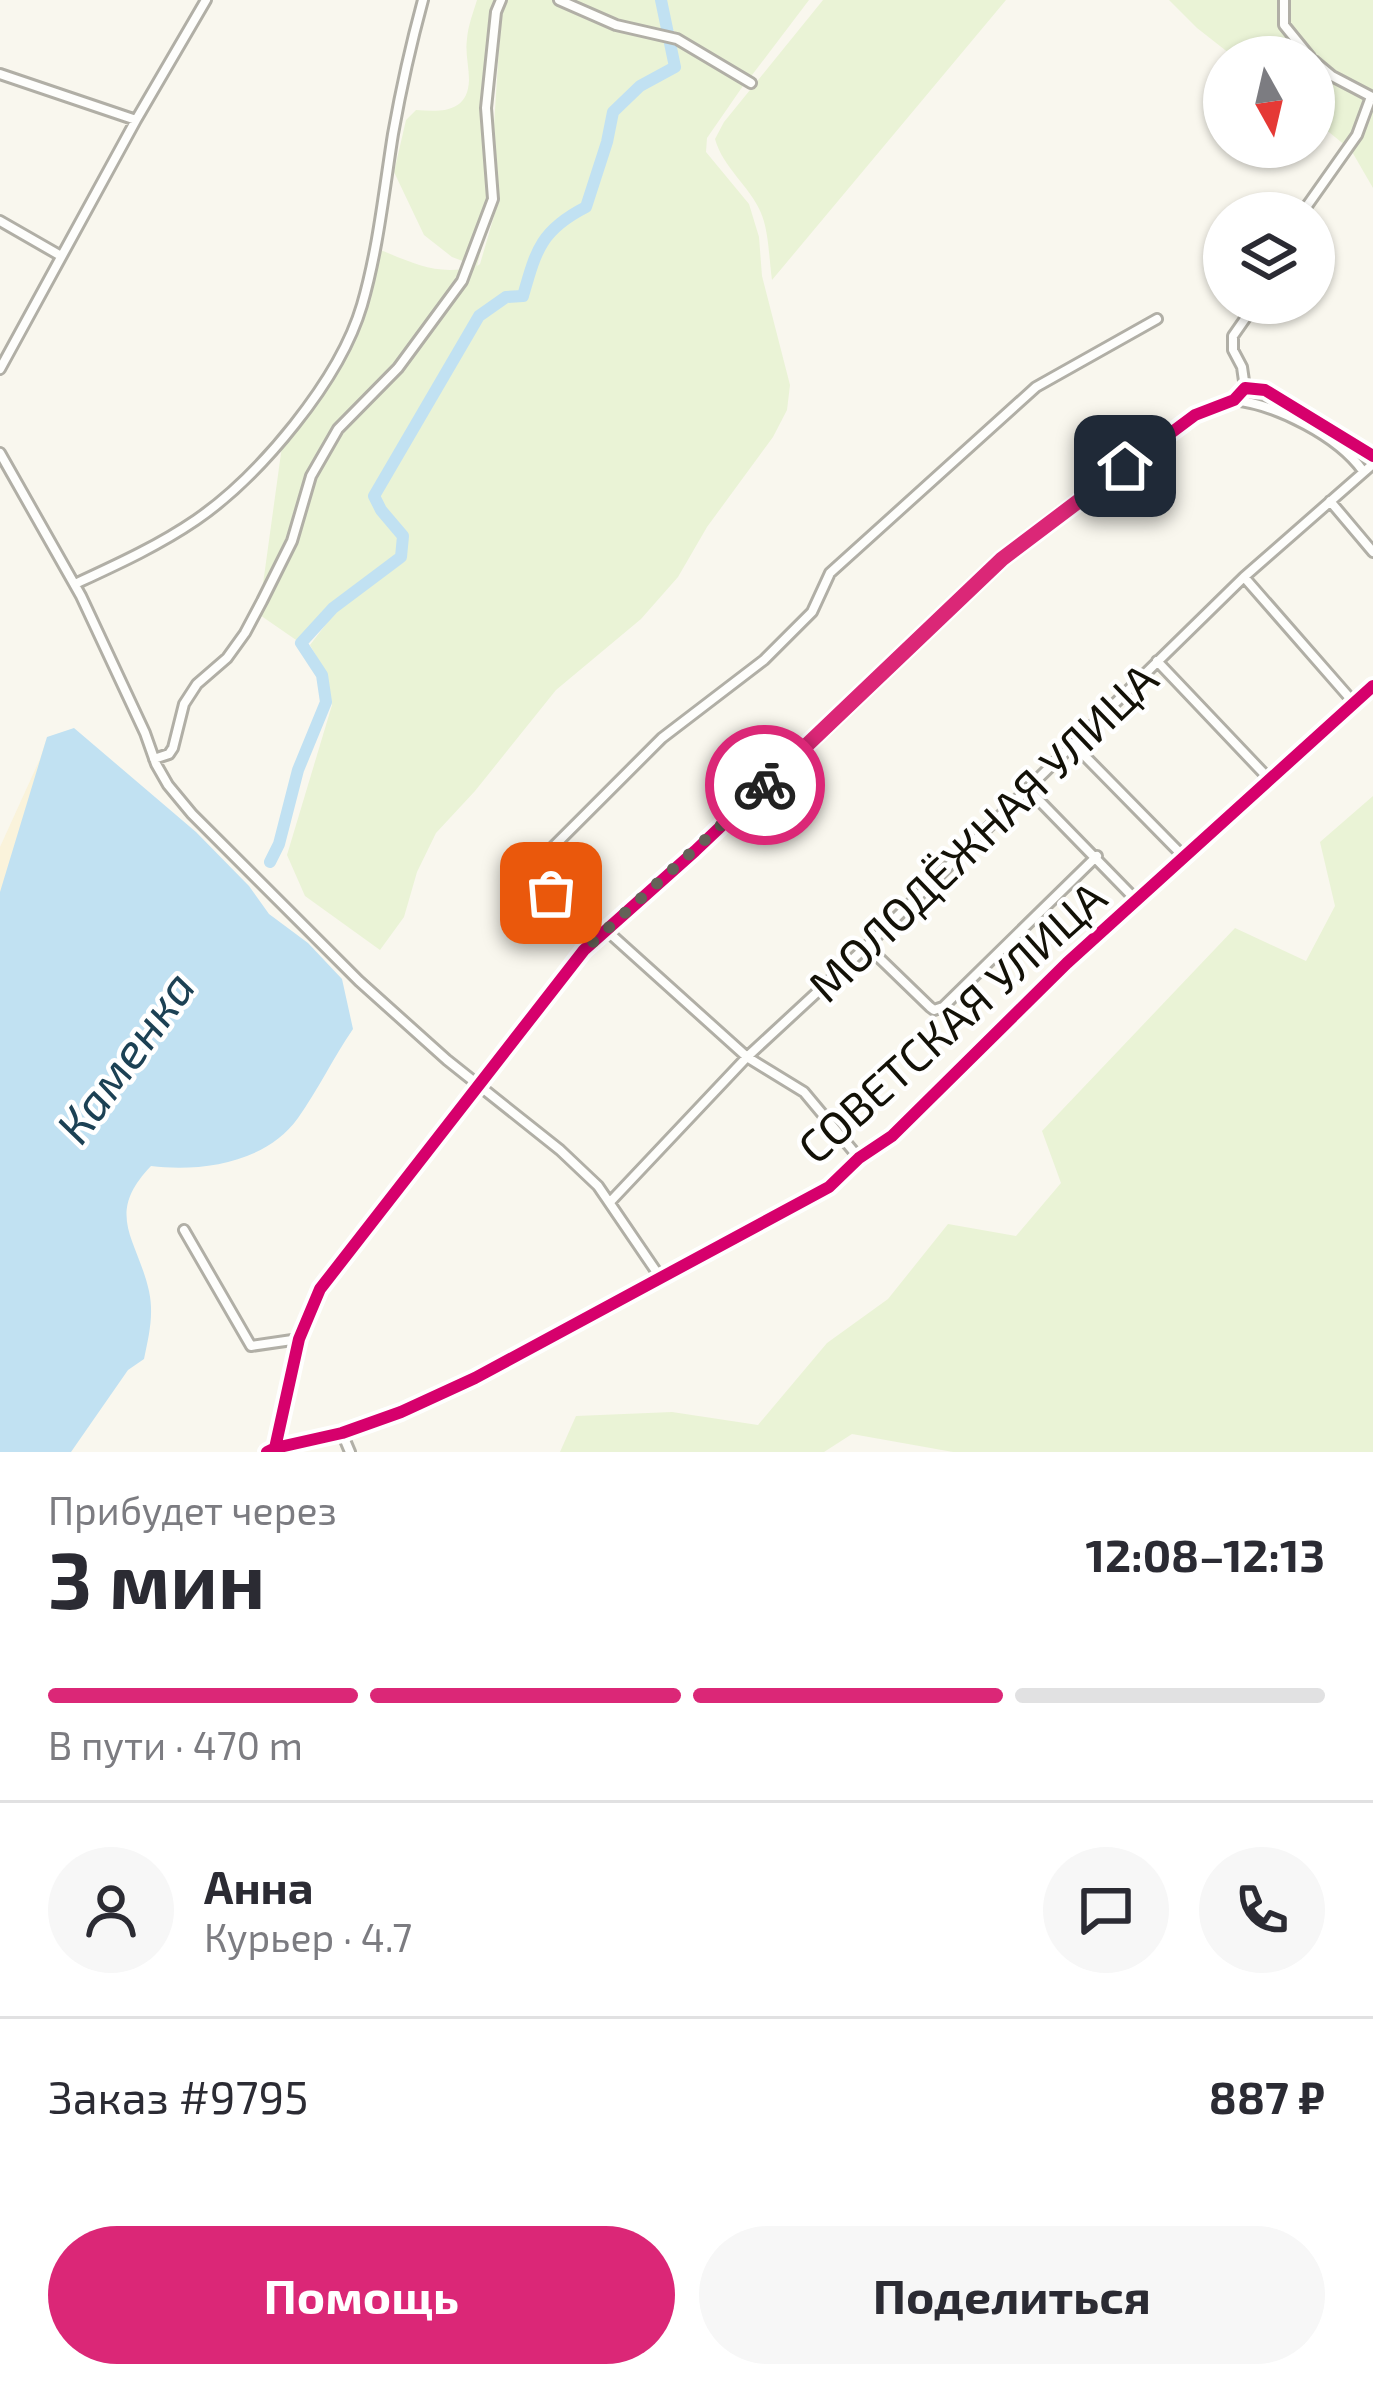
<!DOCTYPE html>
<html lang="ru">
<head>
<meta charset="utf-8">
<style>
	:root { --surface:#fff; --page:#f7f7f7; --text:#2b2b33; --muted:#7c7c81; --line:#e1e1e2; --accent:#db2777 }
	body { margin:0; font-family:"Exo 2",sans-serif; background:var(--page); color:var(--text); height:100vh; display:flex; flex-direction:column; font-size:45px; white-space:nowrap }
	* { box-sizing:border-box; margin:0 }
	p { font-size:39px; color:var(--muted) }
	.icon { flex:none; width:66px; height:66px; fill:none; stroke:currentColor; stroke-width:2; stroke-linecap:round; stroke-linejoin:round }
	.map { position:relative; height:1452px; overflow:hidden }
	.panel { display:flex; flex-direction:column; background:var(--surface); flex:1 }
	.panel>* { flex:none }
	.needle { width:78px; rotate:172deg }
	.controls { position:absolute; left:1203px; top:36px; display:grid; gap:24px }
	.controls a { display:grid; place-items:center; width:132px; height:132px; border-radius:50%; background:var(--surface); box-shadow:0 3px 9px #0004; font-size:60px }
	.pin { position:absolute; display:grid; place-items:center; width:102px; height:102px; color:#fff; margin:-51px; border-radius:24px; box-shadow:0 6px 18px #0006 }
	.courier { position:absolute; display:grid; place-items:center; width:120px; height:120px; margin:-60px; border:9px solid #db2777; border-radius:50%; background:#fff; color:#222; box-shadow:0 3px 15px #0007 }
	.overview em { font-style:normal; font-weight:700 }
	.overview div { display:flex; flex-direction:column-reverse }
	.overview { display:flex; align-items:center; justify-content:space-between; height:204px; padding:0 48px }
	h1 { font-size:78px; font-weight:700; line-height:90px }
	.bar { display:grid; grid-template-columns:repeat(4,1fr); gap:18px 12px; align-content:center; height:144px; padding:0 48px }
	.bar i { height:15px; border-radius:9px; background:var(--line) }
	.bar .selected { background:var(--accent) }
	.bar p { grid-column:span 4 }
	.line { display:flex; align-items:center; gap:30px; padding:0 48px; border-top:3px solid var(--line) }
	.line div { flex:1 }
	.round { display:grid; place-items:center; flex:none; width:126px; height:126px; border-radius:63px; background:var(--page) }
	.cta { display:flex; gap:24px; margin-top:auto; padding:24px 48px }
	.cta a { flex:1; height:138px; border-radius:72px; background:var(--accent); color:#fff; font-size:48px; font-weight:700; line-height:138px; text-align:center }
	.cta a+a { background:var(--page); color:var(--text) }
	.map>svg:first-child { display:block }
</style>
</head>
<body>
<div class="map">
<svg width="1373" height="1452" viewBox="0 0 1373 1452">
	<rect width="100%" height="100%" fill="#f9f7ee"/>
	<path fill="#eaf3d6" d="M 477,0 L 494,0 L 481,93 L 492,207 L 477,266 L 480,264 L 497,206 L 493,141 L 502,0 L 659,0 L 673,66 L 640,83 L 609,109 L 603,141 L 583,203 C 538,228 534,246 521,292 L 505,294 L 477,313 L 371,494 L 377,511 L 398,537 L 397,555 L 328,606 L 299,642 L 257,613 L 266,599 L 263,584 L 282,446 L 344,362 L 366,304 L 378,249 C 413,263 439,277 476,266 L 452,257 L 424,235 L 394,172 L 406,120 L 416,110 C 441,112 468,113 469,80 C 469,66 465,53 467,39 C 468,26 473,13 477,0 Z
		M 666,0 L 809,0 L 749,79 L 691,44 L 673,30 Z
		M 823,0 L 1006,0 L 772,280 C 769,259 769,232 761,213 C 749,185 723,168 715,139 L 724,122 Z
		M 1169,0 L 1373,0 L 1373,188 L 1351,150 L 1314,120 L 1314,57 L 1234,57 L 1197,28 Z
		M 673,46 L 686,49 L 745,83 L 707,138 L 706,152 L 749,204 L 759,237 L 762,276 L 790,385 L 787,410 L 773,437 L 707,527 L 678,577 L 641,619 L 556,690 L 475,791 L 436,833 L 417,872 L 404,917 L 380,950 L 305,896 L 287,855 L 332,705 L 326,673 L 310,645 L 336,611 L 405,561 L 408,535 L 384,508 L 378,496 L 481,319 L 507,301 L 526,299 C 537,252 542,231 588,209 L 609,143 L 615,113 L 642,88 L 676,69 Z
		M 1373,796 L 1373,1452 L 953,1452 L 852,1434 L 824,1452 L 560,1452 L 576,1416 L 672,1412 L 758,1425 L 827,1343 L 888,1299 L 948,1224 L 1016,1236 L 1061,1183 L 1042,1131 L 1235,928 L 1306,961 L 1335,906 L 1320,842 Z"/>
	<path fill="#faf3db" d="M 47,737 L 0,927 L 0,847 L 40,759 Z"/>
	<path fill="#c1e1f2" d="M 74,728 L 196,832 L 249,886 L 269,914 L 308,943 L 342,979 L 353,1029 C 333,1058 318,1090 298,1118 C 266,1163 201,1172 151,1166 C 104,1215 137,1238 149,1291 C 154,1315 149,1335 144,1359 L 128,1370 L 71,1452 L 0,1452 L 0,892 L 47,737 Z"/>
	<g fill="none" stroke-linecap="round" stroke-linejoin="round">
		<path stroke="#c1e1f2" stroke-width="12" d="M 270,862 L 279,844 L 298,770 L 326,702 L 322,675 L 301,643 L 333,608 L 401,557 L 403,536 L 381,510 L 374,496 L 479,316 L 506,297 L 523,296 C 536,250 541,230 586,207 L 607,142 L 613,112 L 640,86 L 675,67 L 661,0"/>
		<defs>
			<path id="minor" d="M 559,0 L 616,25 L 677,39 L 751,83
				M 1284,0 L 1284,25 L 1310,57
				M 1314,61 L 1332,76 L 1372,97
				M 0,74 L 136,120
				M 1302,213 L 1357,135 L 1371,97
				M 0,221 L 61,256
				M 0,369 L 136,120 L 206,0
				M 1245,388 L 1242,367 L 1233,350 L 1233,336 L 1256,303
				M 1234,400 C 1277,405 1338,436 1363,471
				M 0,453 L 81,596 L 145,733 L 156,764 L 168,785 L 192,814 L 359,981 L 447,1060 L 560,1150 L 598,1186 L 660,1277
				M 1330,501 L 1373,552
				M 1244,577 L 1355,704
				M 75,584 C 116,565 158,546 196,520 C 260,476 340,380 362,305 C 378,250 384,191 393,134 C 401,89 411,44 423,0
				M 1157,661 L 1270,780
				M 1073,744 L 1185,858
				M 154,759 L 169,754 L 173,748 L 184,704 L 197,684 L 227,658 L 245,633 L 262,601 L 292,541 L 311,476 L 338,429 L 398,368 L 462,281 L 493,199 L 486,108 L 496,12 L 501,0
				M 1027,788 L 1137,901
				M 606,930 L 747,1057 L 804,1092 L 859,1158
				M 593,942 L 531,869 L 662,738 L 764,660 L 812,612 L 830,573 L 1036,387 L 1157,319
				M 867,946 L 930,1007 L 934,1010 L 943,1007 L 1097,856
				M 611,1201 L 747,1057 L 867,946 L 1244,577 L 1373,464
				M 184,1230 L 251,1346 L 299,1339
				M 342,1433 L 350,1452
				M 275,1448 L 299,1339 L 320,1289 L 584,950 L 695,851 L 1002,559 L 1195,415 L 1234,400 L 1245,388 L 1265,390 L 1373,456
				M 267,1452 L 275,1448 L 342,1433 L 401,1412 L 475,1378 L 829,1187 L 859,1158 L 892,1136 L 1067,963 L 1373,686"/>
		</defs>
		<use href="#minor" stroke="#b1afa6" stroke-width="14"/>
		<use href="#minor" stroke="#fefefc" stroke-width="8"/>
		<defs>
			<path id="cycleway" d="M 275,1448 L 299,1339 L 320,1289 L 584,950 L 695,851 L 1002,559 L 1195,415 L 1234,400 L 1245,388 L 1265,390 L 1373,456
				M 267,1452 L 275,1448 L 342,1433 L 401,1412 L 475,1378 L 829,1187 L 859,1158 L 892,1136 L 1067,963 L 1373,686"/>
		</defs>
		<use href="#cycleway" stroke="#fff" stroke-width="20"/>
		<use href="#cycleway" stroke="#d6006c" stroke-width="12"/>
	</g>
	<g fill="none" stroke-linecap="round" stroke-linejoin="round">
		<path stroke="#646258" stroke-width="12" stroke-dasharray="0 21.6" d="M 551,893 L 593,942 L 765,785"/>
		<path stroke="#db2777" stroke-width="15" d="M 765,785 L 1002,559 L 1125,466"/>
	</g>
	<g text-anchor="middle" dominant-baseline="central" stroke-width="9" stroke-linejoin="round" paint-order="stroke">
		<g font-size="45" fill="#131107" stroke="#fff">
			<text transform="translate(982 831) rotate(-44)">МОЛОДЁЖНАЯ УЛИЦА</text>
			<text transform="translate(951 1021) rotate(-42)">СОВЕТСКАЯ УЛИЦА</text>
		</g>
		<g font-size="48" font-style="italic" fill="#1c4154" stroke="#fff">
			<text transform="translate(124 1056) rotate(-54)">Каменка</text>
		</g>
	</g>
</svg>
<div class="controls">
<a><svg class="needle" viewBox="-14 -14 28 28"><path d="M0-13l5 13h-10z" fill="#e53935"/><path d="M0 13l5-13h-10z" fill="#7c7c81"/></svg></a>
<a><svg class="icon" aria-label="layers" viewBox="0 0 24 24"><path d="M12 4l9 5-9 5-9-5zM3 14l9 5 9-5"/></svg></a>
</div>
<div class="pin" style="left:551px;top:893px;background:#ea580c"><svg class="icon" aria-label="bag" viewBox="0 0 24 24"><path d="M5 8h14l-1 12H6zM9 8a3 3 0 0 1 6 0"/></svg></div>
<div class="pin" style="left:1125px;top:466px;background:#1f2937"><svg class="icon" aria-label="home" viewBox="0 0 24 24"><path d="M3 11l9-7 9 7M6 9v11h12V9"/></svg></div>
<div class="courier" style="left:765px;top:785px"><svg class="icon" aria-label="bike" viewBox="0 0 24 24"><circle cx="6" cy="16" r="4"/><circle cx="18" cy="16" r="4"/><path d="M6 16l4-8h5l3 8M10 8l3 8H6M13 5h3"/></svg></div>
</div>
<section class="panel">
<div class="overview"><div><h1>3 мин</h1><p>Прибудет через</p></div><em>12:08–12:13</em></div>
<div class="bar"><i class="selected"></i><i class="selected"></i><i class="selected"></i><i></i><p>В пути · 470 m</p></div>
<div class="line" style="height:216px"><a class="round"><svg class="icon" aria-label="person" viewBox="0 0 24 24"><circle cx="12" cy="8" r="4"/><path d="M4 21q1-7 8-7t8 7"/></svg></a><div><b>Анна</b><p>Курьер · 4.7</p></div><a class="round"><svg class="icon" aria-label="chat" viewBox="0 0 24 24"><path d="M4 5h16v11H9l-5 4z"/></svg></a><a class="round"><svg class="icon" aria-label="phone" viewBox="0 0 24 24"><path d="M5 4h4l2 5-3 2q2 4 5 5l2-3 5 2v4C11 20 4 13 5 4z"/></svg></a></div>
<div class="line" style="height:156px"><div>Заказ #9795</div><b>887 ₽</b></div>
<div class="cta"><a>Помощь</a><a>Поделиться</a></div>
</section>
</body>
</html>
